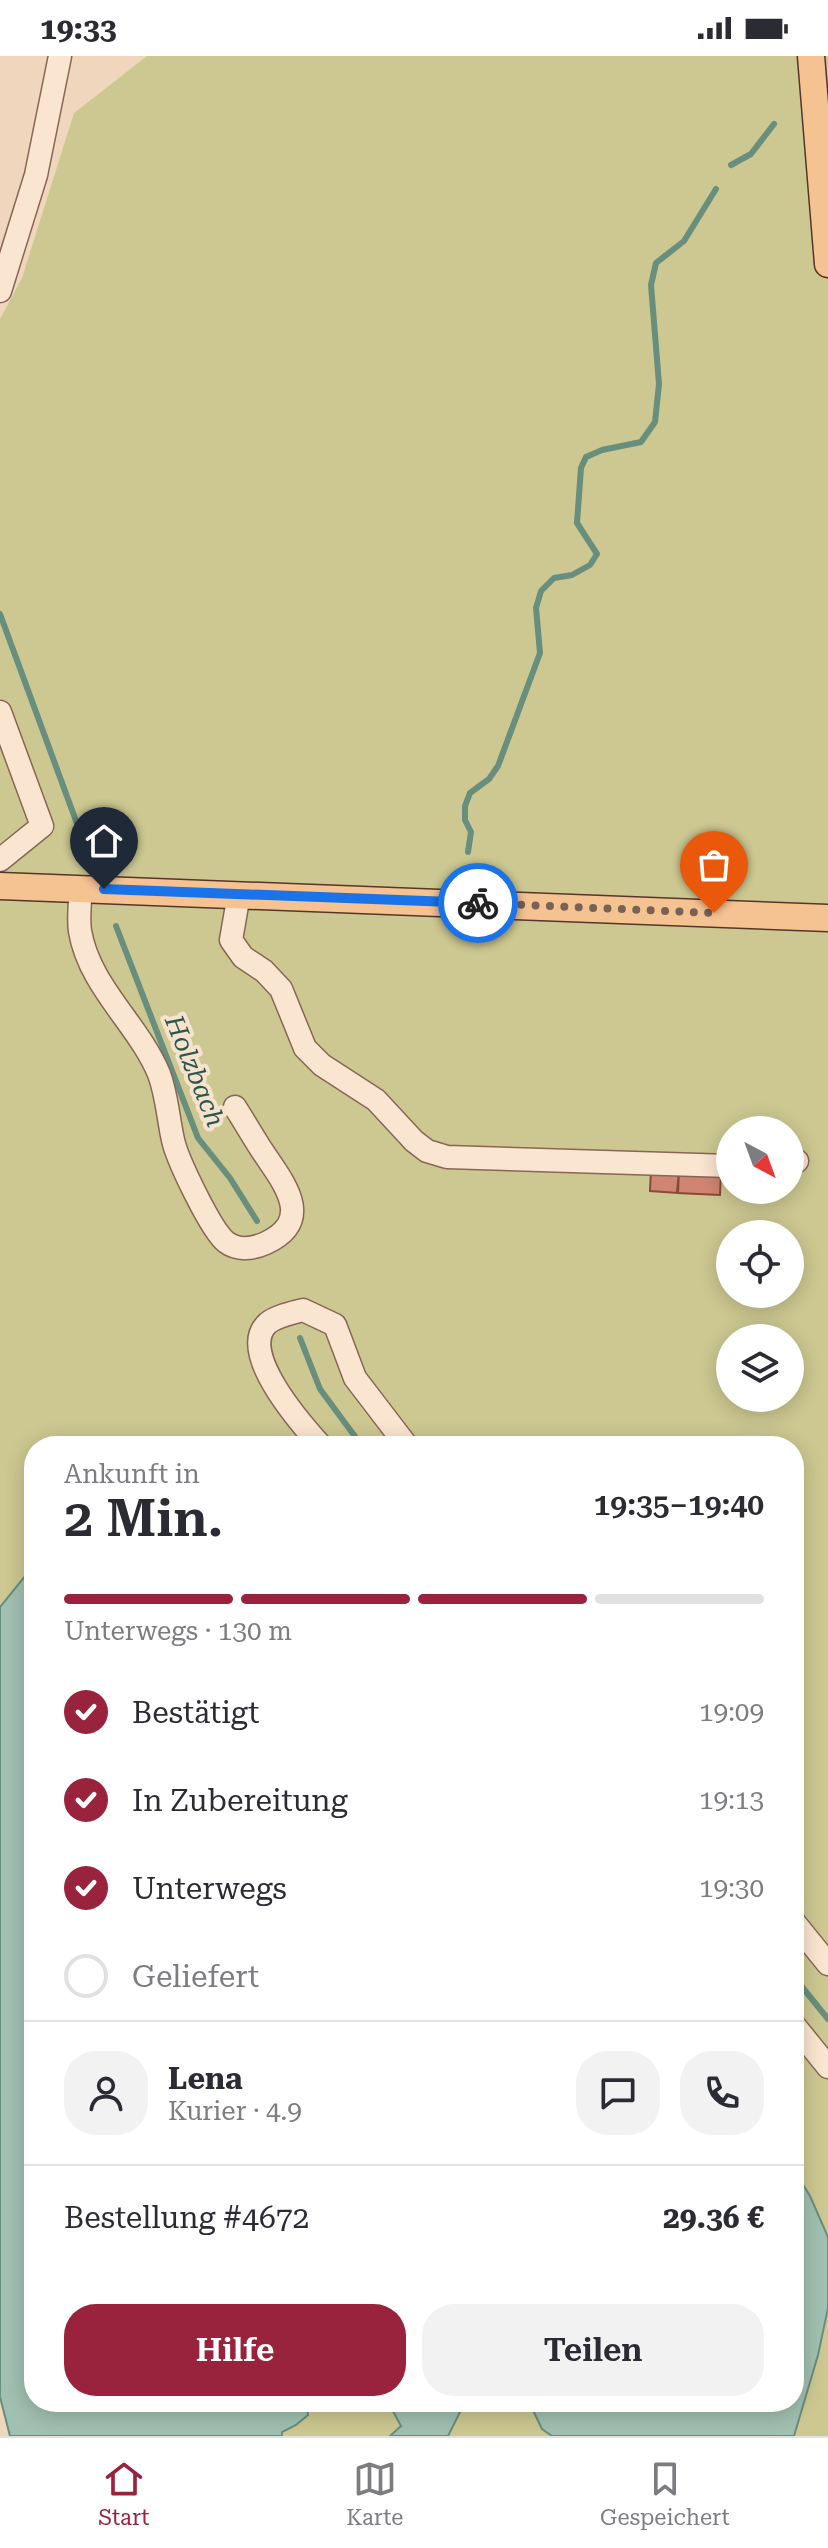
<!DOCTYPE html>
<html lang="de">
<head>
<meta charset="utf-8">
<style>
	:root { --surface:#fff; --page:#f2f2f3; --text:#2b2b33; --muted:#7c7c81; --line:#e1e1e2; --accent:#99233c }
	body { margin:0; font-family:"Roboto Serif",serif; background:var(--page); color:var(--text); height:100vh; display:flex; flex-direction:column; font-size:30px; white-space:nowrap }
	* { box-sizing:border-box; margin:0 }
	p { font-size:26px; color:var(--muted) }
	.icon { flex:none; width:44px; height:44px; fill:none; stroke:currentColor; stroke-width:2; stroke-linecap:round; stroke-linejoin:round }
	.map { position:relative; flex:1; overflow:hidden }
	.panel { position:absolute; left:24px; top:1380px; width:780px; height:976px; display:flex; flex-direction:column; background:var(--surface); border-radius:32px; box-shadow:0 4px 20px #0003 }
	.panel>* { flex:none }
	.needle { width:52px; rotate:139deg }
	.controls { position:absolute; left:716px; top:1060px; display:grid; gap:16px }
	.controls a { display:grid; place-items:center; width:88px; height:88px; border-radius:50%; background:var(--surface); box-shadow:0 4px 20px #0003; font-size:40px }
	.pin { position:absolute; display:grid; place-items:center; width:68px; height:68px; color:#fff; margin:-82px -34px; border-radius:50% 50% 50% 0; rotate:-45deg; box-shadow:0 0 8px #0007 }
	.pin .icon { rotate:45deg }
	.courier { position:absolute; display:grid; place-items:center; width:80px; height:80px; margin:-40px; border:6px solid #1a73e8; border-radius:50%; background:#fff; color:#222; box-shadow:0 2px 10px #0007 }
	.headline em { font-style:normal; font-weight:600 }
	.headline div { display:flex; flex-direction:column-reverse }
	.headline { display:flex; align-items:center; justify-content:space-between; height:136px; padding:0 40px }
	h1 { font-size:52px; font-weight:600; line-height:60px }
	.bar { display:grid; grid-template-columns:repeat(4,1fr); gap:12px 8px; align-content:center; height:96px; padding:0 40px }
	.bar i { height:10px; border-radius:6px; background:var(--line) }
	.bar .current { background:var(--accent) }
	.bar p { grid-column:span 4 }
	.line { display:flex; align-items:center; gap:20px; padding:0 40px; border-top:2px solid var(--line) }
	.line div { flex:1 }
	.round { display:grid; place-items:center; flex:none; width:84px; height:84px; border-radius:32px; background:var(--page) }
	ol { padding:0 40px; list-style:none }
	li { display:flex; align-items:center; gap:24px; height:88px }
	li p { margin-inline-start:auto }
	li .icon { padding:8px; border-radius:50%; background:var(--accent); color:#fff; stroke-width:4 }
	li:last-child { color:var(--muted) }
	li i { width:44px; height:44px; border:4px solid var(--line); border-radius:50% }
	.action { display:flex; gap:16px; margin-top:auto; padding:16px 40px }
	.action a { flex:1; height:92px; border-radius:32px; background:var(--accent); color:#fff; font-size:32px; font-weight:600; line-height:92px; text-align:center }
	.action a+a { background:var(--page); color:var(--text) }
	.status { display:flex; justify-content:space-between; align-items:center; height:56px; padding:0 40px; background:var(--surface); direction:ltr }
	.status svg { height:22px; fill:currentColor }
	.tabs { display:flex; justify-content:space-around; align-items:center; height:112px; border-top:2px solid var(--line); background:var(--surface); font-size:22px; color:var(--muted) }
	.tabs a { display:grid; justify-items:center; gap:4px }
	.tabs .current { color:var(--accent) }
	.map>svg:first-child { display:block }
</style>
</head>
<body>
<div class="status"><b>19:33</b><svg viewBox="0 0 49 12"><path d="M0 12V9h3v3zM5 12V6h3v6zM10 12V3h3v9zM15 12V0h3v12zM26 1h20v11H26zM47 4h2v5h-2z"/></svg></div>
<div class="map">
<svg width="828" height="2380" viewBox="0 0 828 2380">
	<rect width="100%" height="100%" fill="#efd6bd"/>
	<path fill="#cdc891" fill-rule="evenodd" d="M 147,0 L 828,0 L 828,2181 L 810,2140 L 794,2114 L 794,1390 L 34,1390 L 34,1509 L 0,1551 L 0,263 L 22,222 L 74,57 ZM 730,1074 L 790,1074 L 790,1134 L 730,1134 ZM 730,1178 L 790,1178 L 790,1238 L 730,1238 ZM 730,1282 L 790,1282 L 790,1342 L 730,1342 Z
		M 828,2252 L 828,2380 L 794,2380 L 818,2299 Z
		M 306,2346 L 388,2346 L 401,2370 L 390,2380 L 282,2380 L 282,2376 L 296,2369 L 308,2359 Z
		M 470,2346 L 529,2346 L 542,2372 L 552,2380 L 448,2380 L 461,2354 Z"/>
	<path fill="#a1c0b1" stroke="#688e7d" stroke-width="2" d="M 34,1509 L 34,2346 L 306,2346 L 308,2359 L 296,2369 L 282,2376 L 282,2380 L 10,2380 L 0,2341 L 0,1551 Z
		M 794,2114 L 810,2140 L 828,2181 L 828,2252 L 818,2299 L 794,2380 L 552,2380 L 542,2373 L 529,2346 L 794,2346 Z
		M 388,2346 L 470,2346 L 461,2354 L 448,2380 L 390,2380 L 401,2370 Z"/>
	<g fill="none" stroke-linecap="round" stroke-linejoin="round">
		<path stroke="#688e7d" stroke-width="6" d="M 731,109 L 751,98 L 774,68
			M 0,558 L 90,803
			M 468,796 L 471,776 L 465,764 L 465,750 L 470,737 L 489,723 L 498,710 L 540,597 L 536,552 L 541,535 L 554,522 L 572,519 L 590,509 L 597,498 L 577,467 L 581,412 L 586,401 L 602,394 L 641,386 L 655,366 L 659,328 L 651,229 L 656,207 L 684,185 L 716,133
			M 116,870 L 198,1082 L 230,1122 L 257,1165
			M 300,1282 L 320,1333 L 362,1390
			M 794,1921 L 828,1963"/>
	</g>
	<path fill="#cf8571" stroke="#88493a" stroke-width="2" d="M 651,1113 L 679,1114 L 678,1137 L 650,1135 Z
		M 679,1114 L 721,1116 L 720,1139 L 677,1137 Z"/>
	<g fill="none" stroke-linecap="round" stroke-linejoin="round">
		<defs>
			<path id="minor" d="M 0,235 L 36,119 L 60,0
				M 0,656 L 42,770 L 0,804
				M 81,832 C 80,846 78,862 80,875 C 89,930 139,969 159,1018 C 167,1039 168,1062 173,1084 C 177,1103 211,1174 226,1186 C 238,1195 253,1193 266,1187 C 317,1163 281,1124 261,1093 C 252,1079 244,1065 235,1051
				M 239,838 L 231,884 L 243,901 L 264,915 L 281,933 L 305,992 L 322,1009 L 376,1044 L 414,1085 L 427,1095 L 447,1101 L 730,1110
				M 790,1106 L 797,1105
				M 321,1390 C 302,1369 236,1295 268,1267 C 277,1260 292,1257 303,1254 L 335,1269 L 355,1322 L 407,1390
				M 794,1866 L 828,1908
				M 794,1969 L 828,2011"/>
			<path id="major" d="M 811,0 L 828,208
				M 0,830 L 828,862"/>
		</defs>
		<use href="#minor" stroke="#886656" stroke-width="25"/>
		<use href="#major" stroke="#55362a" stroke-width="29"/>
		<use href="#minor" stroke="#fae5d0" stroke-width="22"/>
		<use href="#major" stroke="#f5c292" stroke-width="26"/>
	</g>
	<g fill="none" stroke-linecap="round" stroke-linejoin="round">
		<path stroke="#776254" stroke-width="8" stroke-dasharray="0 14.4" d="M 478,847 L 714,857"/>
		<path stroke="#1a73e8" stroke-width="10" d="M 104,833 L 478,847"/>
	</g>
	<g text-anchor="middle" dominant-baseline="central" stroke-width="8" stroke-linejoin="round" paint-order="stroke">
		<g font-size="26" font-style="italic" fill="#29574b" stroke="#f7e2cd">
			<text transform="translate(195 1015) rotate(68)">Holzbach</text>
		</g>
	</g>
</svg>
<div class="controls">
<a><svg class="needle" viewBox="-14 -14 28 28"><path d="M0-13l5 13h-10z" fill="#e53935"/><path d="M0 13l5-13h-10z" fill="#7c7c81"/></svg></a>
<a><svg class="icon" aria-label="locate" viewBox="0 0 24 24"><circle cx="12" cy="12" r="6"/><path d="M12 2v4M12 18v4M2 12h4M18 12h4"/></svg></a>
<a><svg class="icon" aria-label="layers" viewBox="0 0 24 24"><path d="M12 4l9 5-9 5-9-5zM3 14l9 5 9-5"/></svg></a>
</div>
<div class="pin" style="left:714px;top:857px;background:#ea580c"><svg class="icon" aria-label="bag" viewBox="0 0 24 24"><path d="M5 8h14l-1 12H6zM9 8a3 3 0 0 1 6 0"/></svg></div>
<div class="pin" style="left:104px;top:833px;background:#1f2937"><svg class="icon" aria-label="home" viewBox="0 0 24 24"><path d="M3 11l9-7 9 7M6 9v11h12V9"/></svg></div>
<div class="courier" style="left:478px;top:847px"><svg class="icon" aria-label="bike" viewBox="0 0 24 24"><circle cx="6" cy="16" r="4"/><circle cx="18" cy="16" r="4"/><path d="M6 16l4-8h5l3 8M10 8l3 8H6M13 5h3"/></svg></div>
<section class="panel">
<div class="headline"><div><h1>2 Min.</h1><p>Ankunft in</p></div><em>19:35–19:40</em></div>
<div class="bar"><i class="current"></i><i class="current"></i><i class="current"></i><i></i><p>Unterwegs · 130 m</p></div>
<ol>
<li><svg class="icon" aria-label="check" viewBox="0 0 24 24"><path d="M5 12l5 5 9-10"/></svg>Bestätigt<p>19:09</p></li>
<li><svg class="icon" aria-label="check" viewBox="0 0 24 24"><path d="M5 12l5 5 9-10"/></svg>In Zubereitung<p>19:13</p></li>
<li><svg class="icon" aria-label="check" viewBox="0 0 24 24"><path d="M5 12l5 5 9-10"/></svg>Unterwegs<p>19:30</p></li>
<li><i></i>Geliefert</li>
</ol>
<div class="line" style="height:144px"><a class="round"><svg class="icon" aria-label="person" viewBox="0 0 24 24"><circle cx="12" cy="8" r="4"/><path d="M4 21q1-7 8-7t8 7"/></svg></a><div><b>Lena</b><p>Kurier · 4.9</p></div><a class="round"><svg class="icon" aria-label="chat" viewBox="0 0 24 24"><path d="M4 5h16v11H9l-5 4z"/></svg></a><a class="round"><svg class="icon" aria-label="phone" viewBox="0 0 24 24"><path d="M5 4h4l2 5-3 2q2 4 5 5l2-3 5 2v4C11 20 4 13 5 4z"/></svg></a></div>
<div class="line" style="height:104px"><div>Bestellung #4672</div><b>29.36 €</b></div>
<div class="action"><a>Hilfe</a><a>Teilen</a></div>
</section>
</div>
<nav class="tabs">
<a class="current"><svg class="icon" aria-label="home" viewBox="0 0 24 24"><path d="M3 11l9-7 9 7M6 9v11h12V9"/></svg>Start</a>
<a><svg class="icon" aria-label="map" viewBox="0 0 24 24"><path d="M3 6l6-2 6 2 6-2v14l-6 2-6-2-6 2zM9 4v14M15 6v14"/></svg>Karte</a>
<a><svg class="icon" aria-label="saved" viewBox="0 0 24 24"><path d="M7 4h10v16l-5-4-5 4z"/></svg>Gespeichert</a>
</nav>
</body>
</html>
